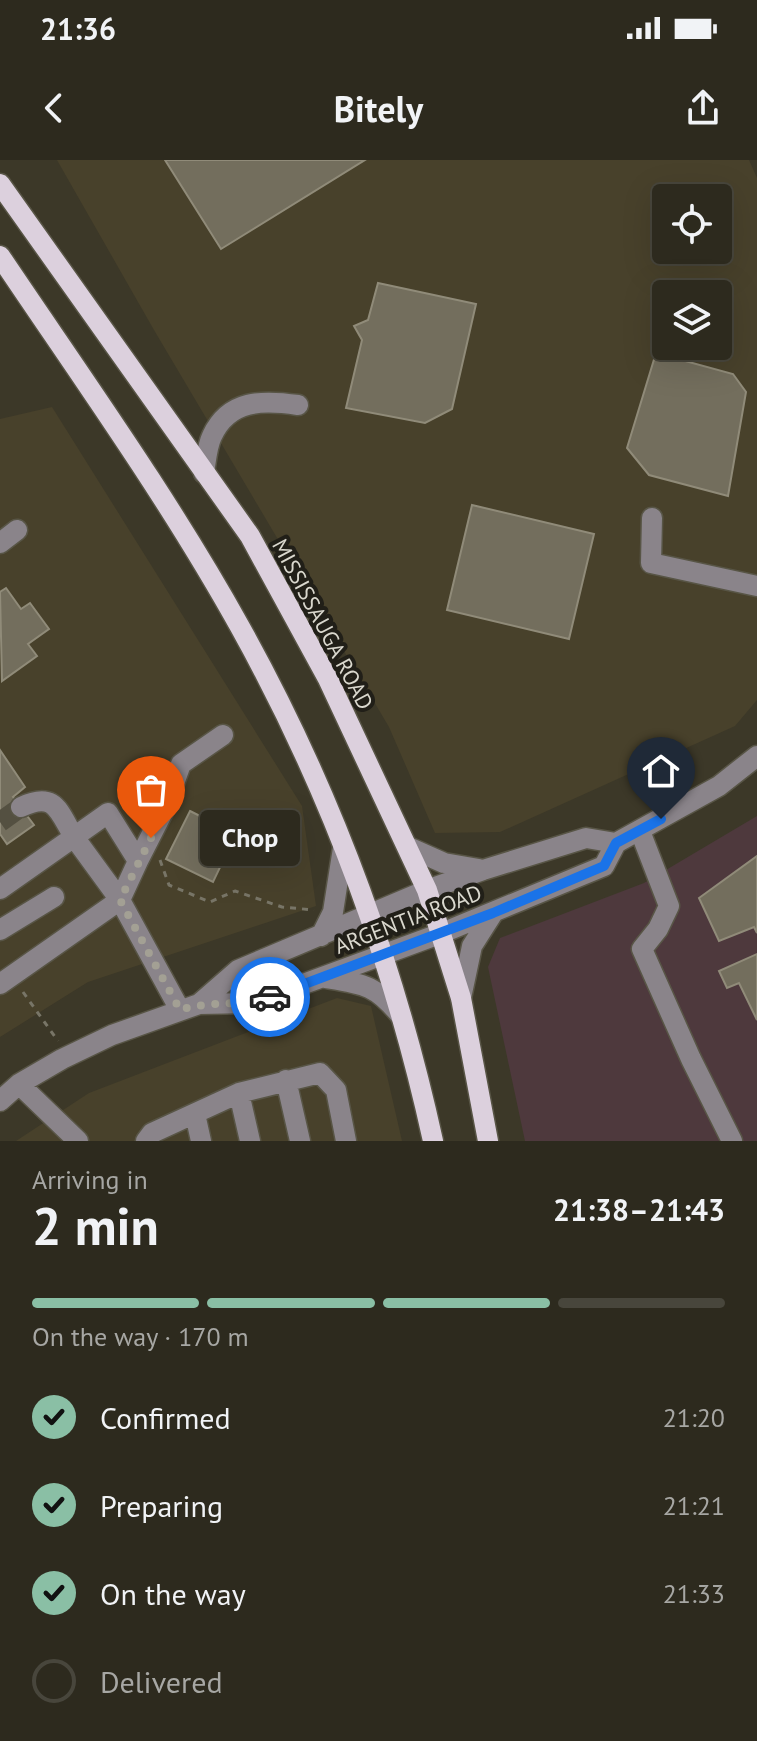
<!DOCTYPE html>
<html lang="en">
<head>
<meta charset="utf-8">
<style>
	:root { --surface:#2d2a1e; --page:#39362b; --text:#f1f3f6; --muted:#a7a7a4; --line:#48463c; --accent:#8abfa5 }
	body { margin:0; font-family:"PT Sans",sans-serif; background:var(--page); color:var(--text); height:100vh; display:flex; flex-direction:column; font-size:30px; white-space:nowrap }
	* { box-sizing:border-box; margin:0 }
	p { font-size:26px; color:var(--muted) }
	.icon { flex:none; width:44px; height:44px; fill:none; stroke:currentColor; stroke-width:2; stroke-linecap:round; stroke-linejoin:round }
	.map { position:relative; height:981px; overflow:hidden }
	.details { display:flex; flex-direction:column; background:var(--surface); flex:1 }
	.details>* { flex:none }
	.tools { position:absolute; left:652px; top:24px; display:grid; gap:16px }
	.tools a { display:grid; place-items:center; width:80px; height:80px; border-radius:8px; background:var(--surface); box-shadow:0 8px 32px #0002,0 0 0 2px var(--line); font-size:40px }
	.pin { position:absolute; display:grid; place-items:center; width:68px; height:68px; color:#fff; margin:-82px -34px; border-radius:50% 50% 50% 0; rotate:-45deg; box-shadow:0 0 8px #0007 }
	.pin .icon { rotate:45deg }
	.courier { position:absolute; display:grid; place-items:center; width:80px; height:80px; margin:-40px; border:6px solid #1a73e8; border-radius:50%; background:#fff; color:#222; box-shadow:0 2px 10px #0007 }
	.bubble { position:absolute; height:56px; border-radius:8px; background:var(--surface); box-shadow:0 8px 32px #0002,0 0 0 2px var(--line); font-size:26px; font-weight:600; line-height:56px; text-align:center }
	.overview em { font-style:normal; font-weight:600 }
	.overview div { display:flex; flex-direction:column-reverse }
	.overview { display:flex; align-items:center; justify-content:space-between; height:136px; padding:0 32px }
	h1 { font-size:52px; font-weight:600; line-height:60px }
	.bar { display:grid; grid-template-columns:repeat(4,1fr); gap:12px 8px; align-content:center; height:96px; padding:0 32px }
	.bar i { height:10px; border-radius:6px; background:var(--line) }
	.bar .selected { background:var(--accent) }
	.bar p { grid-column:span 4 }
	ol { padding:0 32px; list-style:none }
	li { display:flex; align-items:center; gap:24px; height:88px }
	li p { margin-inline-start:auto }
	li .icon { padding:8px; border-radius:50%; background:var(--accent); color:#111; stroke-width:4 }
	li:last-child { color:var(--muted) }
	li i { width:44px; height:44px; border:4px solid var(--line); border-radius:50% }
	.status { display:flex; justify-content:space-between; align-items:center; height:56px; padding:0 40px; background:var(--surface); direction:ltr }
	.status svg { height:22px; fill:currentColor }
	header { display:flex; justify-content:space-between; align-items:center; height:104px; padding:0 32px; background:var(--surface); font-size:36px; font-weight:600 }
	.map>svg:first-child { display:block }
</style>
</head>
<body>
<div class="status"><b>21:36</b><svg viewBox="0 0 49 12"><path d="M0 12V9h3v3zM5 12V6h3v6zM10 12V3h3v9zM15 12V0h3v12zM26 1h20v11H26zM47 4h2v5h-2z"/></svg></div>
<header><svg class="icon" aria-label="back" viewBox="0 0 24 24"><path d="M15 5l-7 7 7 7"/></svg>Bitely<svg class="icon" aria-label="share" viewBox="0 0 24 24"><path d="M12 15V3M7 8l5-5 5 5M5 13v7h14v-7"/></svg></header>
<div class="map">
<svg width="757" height="981" viewBox="0 0 757 981">
	<rect width="100%" height="100%" fill="#3c3828"/>
	<path fill="#48412b" fill-rule="evenodd" d="M 57,0 L 749,0 L 757,18 L 757,540 L 735,566 L 500,672 L 435,673 L 389,567 L 154,170 ZM 666,38 L 718,38 L 718,90 L 666,90 ZM 666,134 L 718,134 L 718,186 L 666,186 Z
		M 52,247 L 302,646 L 316,746 L 88,822 L 0,877 L 0,259 Z
		M 337,838 L 371,846 L 402,981 L 16,981 L 89,933 Z"/>
	<path fill="#4e393d" d="M 757,656 L 757,981 L 525,981 L 488,807 L 500,778 L 644,723 Z"/>
	<path fill="#736e5d" stroke="#908b79" stroke-width="2" d="M 165,0 L 365,0 L 221,89 Z
		M 378,123 L 476,144 L 452,249 L 425,263 L 346,248 L 362,180 L 354,166 L 368,160 Z
		M 656,193 L 733,214 L 746,232 L 728,336 L 649,315 L 627,288 Z
		M 472,345 L 594,374 L 569,479 L 447,450 Z
		M 6,428 L 21,449 L 30,443 L 49,469 L 28,484 L 37,496 L 2,521 L 0,432 Z
		M 0,590 L 25,627 L 13,637 L 34,665 L 7,684 L 0,674 Z
		M 190,651 L 236,674 L 213,722 L 166,699 Z
		M 757,696 L 757,773 L 754,767 L 719,781 L 699,738 Z
		M 757,794 L 757,860 L 739,823 L 727,828 L 719,811 Z"/>
	<g fill="none" stroke-linecap="round" stroke-linejoin="round">
		<path stroke="#545041" stroke-width="20" stroke-dasharray="20 10" stroke-linecap="butt" d="M 0,662 L 21,647"/>
		<defs>
			<path id="minor" d="M 204,313 C 206,301 207,286 212,276 C 229,239 263,240 298,245
				M 652,358 L 651,403 L 757,426
				M 0,383 L 17,370
				M 640,671 L 669,746 L 658,769 L 642,789 L 691,899 L 732,981
				M 408,687 L 444,703 L 479,709
				M 138,701 L 166,646 L 181,604 L 223,575
				M 0,729 L 74,677 L 120,740 L 138,701 L 108,653 L 74,677 C 58,650 55,631 21,647
				M 0,770 L 54,737
				M 321,776 L 333,752 L 343,688
				M 326,818 C 364,824 376,825 401,856
				M 0,824 L 120,740 L 180,850
				M 461,838 L 472,786 L 493,753
				M 199,844 L 238,810 L 427,730 L 483,710 L 586,678 L 616,683 L 719,626 L 757,596
				M 286,920 L 300,981
				M 19,924 L 78,981
				M 239,933 L 250,981
				M 0,941 L 19,924 L 62,899 L 112,875 L 199,844 L 252,843 L 442,773 L 604,706 L 616,683
				M 195,954 L 201,981
				M 146,981 L 152,973 L 239,933 L 320,913 L 336,930 L 346,981"/>
			<path id="major" d="M 0,24 L 250,376 L 328,519 L 427,730 L 461,838 L 488,981
				M 0,96 C 82,218 169,339 240,467 C 329,627 394,803 433,981"/>
		</defs>
		<use href="#minor" stroke="#585546" stroke-width="23"/>
		<use href="#major" stroke="#585546" stroke-width="23"/>
		<path stroke="#787567" stroke-width="3" stroke-dasharray="6 6" stroke-linecap="butt" d="M 160,700 L 169,725 L 210,742 L 235,731 L 282,747 L 314,750
			M 23,832 L 58,881"/>
		<use href="#minor" stroke="#8a848a" stroke-width="20"/>
		<use href="#major" stroke="#dcd0dd" stroke-width="20"/>
	</g>
	<g fill="none" stroke-linecap="round" stroke-linejoin="round">
		<path stroke="#a3a094" stroke-width="8" stroke-dasharray="0 14.4" d="M 151,678 L 120,740 L 180,850 C 210,840 241,847 270,837"/>
		<path stroke="#1a73e8" stroke-width="10" d="M 270,837 L 493,753 L 604,706 L 616,683 L 661,659"/>
	</g>
	<g text-anchor="middle" dominant-baseline="central" stroke-width="8" stroke-linejoin="round" paint-order="stroke">
		<g font-size="22" fill="#dad8ce" stroke="#211f18">
			<text transform="translate(323 464) rotate(62)">MISSISSAUGA ROAD</text>
			<text transform="translate(408 759) rotate(-21)">ARGENTIA ROAD</text>
		</g>
	</g>
</svg>
<div class="tools">
<a><svg class="icon" aria-label="locate" viewBox="0 0 24 24"><circle cx="12" cy="12" r="6"/><path d="M12 2v4M12 18v4M2 12h4M18 12h4"/></svg></a>
<a><svg class="icon" aria-label="layers" viewBox="0 0 24 24"><path d="M12 4l9 5-9 5-9-5zM3 14l9 5 9-5"/></svg></a>
</div>
<div class="pin" style="left:151px;top:678px;background:#ea580c"><svg class="icon" aria-label="bag" viewBox="0 0 24 24"><path d="M5 8h14l-1 12H6zM9 8a3 3 0 0 1 6 0"/></svg></div>
<div class="pin" style="left:661px;top:659px;background:#1f2937"><svg class="icon" aria-label="home" viewBox="0 0 24 24"><path d="M3 11l9-7 9 7M6 9v11h12V9"/></svg></div>
<div class="courier" style="left:270px;top:837px"><svg class="icon" aria-label="car" viewBox="0 0 24 24"><path d="M5 17H2v-5l4-1 3-4h7l3 4 3 1v5h-3M9 17h6M6 11h13"/><circle cx="7" cy="17" r="2"/><circle cx="17" cy="17" r="2"/></svg></div>
<div class="bubble" style="left:200px;top:650px;width:100px">Chop</div>
</div>
<section class="details">
<div class="overview"><div><h1>2 min</h1><p>Arriving in</p></div><em>21:38–21:43</em></div>
<div class="bar"><i class="selected"></i><i class="selected"></i><i class="selected"></i><i></i><p>On the way · 170 m</p></div>
<ol>
<li><svg class="icon" aria-label="check" viewBox="0 0 24 24"><path d="M5 12l5 5 9-10"/></svg>Confirmed<p>21:20</p></li>
<li><svg class="icon" aria-label="check" viewBox="0 0 24 24"><path d="M5 12l5 5 9-10"/></svg>Preparing<p>21:21</p></li>
<li><svg class="icon" aria-label="check" viewBox="0 0 24 24"><path d="M5 12l5 5 9-10"/></svg>On the way<p>21:33</p></li>
<li><i></i>Delivered</li>
</ol>
</section>
</body>
</html>
